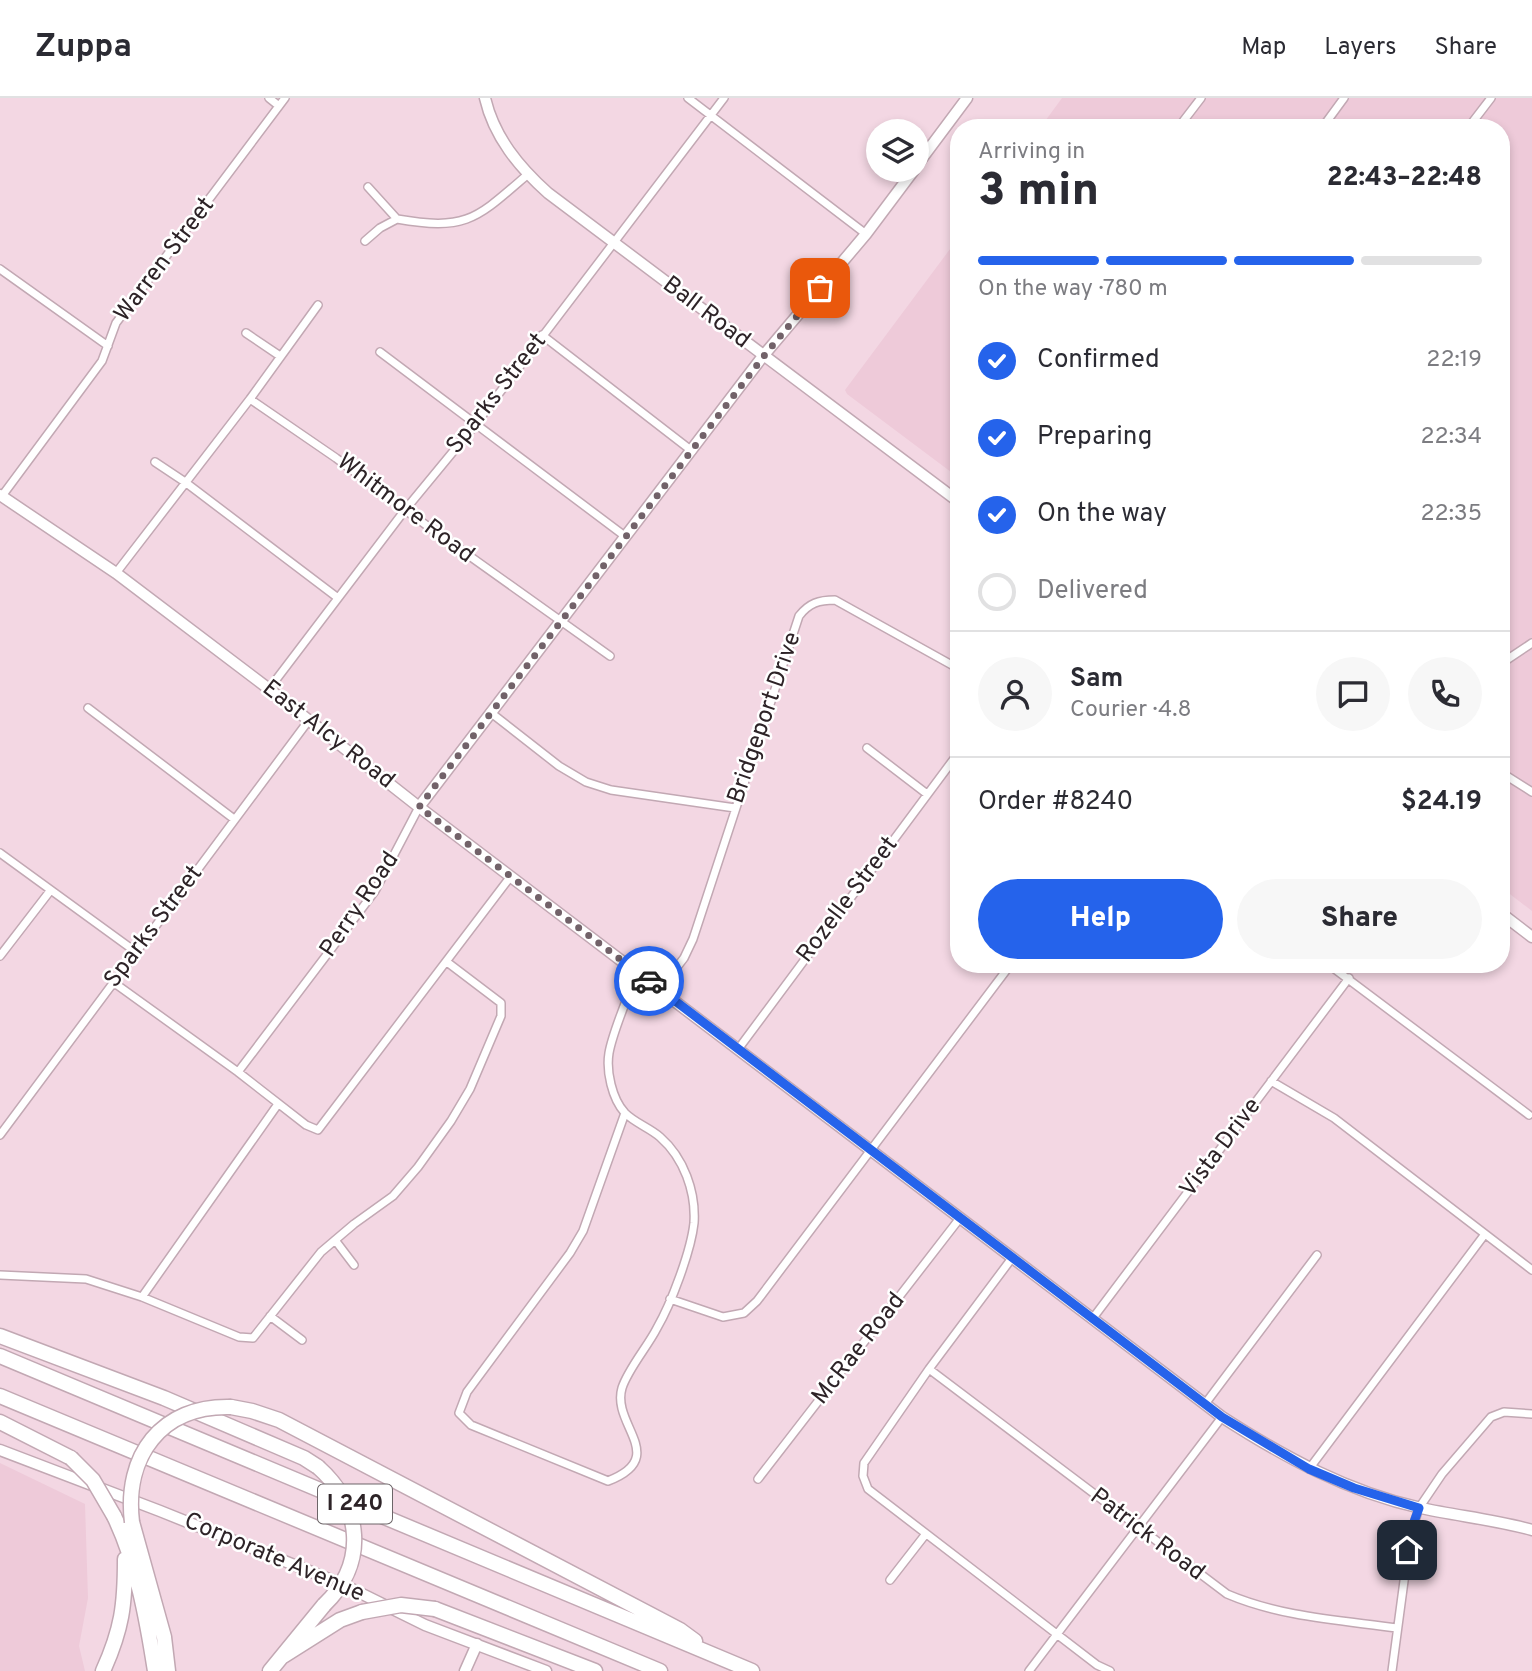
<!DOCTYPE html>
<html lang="en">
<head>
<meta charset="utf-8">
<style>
	:root { --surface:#fff; --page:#f7f7f7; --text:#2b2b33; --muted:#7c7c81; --line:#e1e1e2; --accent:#2563eb }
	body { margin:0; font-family:Overpass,sans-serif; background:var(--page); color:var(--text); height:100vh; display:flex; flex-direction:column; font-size:26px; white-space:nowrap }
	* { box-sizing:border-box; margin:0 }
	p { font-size:23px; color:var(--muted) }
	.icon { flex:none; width:38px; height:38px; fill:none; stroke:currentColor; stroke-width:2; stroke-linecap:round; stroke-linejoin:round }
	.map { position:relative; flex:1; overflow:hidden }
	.sheet { position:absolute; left:950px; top:21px; width:560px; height:854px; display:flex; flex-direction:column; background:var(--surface); border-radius:28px; box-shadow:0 4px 10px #0003 }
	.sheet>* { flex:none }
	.tools { position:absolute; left:866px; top:21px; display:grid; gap:14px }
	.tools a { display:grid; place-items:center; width:63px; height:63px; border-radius:50%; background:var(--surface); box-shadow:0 4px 10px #0003; font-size:35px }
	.pin { position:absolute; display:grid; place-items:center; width:60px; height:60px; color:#fff; margin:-30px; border-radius:14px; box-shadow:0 4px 10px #0006 }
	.courier { position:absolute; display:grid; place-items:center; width:70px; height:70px; margin:-35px; border:5px solid #2563eb; border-radius:50%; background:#fff; color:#222; box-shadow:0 2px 9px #0007 }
	.overview em { font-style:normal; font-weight:800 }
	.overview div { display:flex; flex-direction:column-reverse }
	.overview { display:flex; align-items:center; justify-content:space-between; height:119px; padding:0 28px }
	h1 { font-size:46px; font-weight:800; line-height:52px }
	.bar { display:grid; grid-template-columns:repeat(4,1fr); gap:10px 7px; align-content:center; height:84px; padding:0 28px }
	.bar i { height:9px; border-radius:5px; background:var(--line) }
	.bar .selected { background:var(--accent) }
	.bar p { grid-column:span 4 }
	.line { display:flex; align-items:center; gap:18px; padding:0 28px; border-top:2px solid var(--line) }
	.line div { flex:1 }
	.round { display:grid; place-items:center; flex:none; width:74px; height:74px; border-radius:37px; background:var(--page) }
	ol { padding:0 28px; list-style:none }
	li { display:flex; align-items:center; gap:21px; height:77px }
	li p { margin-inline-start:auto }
	li .icon { padding:7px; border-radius:50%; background:var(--accent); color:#fff; stroke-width:4 }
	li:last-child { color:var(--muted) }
	li i { width:38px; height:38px; border:4px solid var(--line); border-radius:50% }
	.primary-button { display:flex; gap:14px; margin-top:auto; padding:14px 28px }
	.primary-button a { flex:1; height:80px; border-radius:42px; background:var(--accent); color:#fff; font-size:28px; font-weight:800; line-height:80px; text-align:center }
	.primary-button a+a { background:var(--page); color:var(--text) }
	header { display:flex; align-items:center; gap:42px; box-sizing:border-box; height:98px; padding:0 35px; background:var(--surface); border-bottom:2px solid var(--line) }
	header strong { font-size:33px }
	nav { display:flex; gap:38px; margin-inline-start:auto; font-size:24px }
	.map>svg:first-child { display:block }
</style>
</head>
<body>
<header>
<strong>Zuppa</strong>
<nav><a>Map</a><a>Layers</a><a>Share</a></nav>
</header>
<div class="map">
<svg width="1532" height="1573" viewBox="0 0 1532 1573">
	<rect width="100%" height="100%" fill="#f3d7e3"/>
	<path fill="#eecad9" d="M 1062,0 L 1532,0 L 1532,813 L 1502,790 L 1502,30 L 1040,30 Z
		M 959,139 L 959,380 L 847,296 L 845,292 Z
		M 0,1365 L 85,1406 L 88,1500 L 79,1548 L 85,1573 L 0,1573 Z"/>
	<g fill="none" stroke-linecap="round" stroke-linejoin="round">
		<defs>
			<path id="street" d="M 269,0 L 279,8
				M 688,0 L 866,136
				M 1178,30 L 1201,0
				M 1322,30 L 1344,0
				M 1468,30 L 1491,0
				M 368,89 L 397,121 C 467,133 476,121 527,77
				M 365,143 L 380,130 L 397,121
				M 0,171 L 108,248
				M 246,235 L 280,258
				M 542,237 L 692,353
				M 380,254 L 626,439
				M 250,301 L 336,360 L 405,412 L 610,558
				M 155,364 L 185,384 L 338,500
				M 2,398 L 102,263 L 116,225 L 285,0
				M 116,475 L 250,301 L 318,207
				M 1502,565 L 1532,545
				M 269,591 L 405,412 L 475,327 L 724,0
				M 88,610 L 234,721
				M 490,614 L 559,668 L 586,684 L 611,692 L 735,710
				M 867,650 L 927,696
				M 1502,675 L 1532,694
				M 0,755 L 136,854
				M 0,858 L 50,793
				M 1328,866 L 1529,1017
				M 113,884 L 238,974 L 306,1027 L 318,1032 L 511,778
				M 660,891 L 684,860 L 693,841 L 799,518 C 809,505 819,502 835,502 L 959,571
				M 739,950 L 959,654
				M 238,974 L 375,793 L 419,709
				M 1271,983 L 1334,1020 L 1532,1172
				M 625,1015 L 583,1133 L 570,1155 L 467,1294 L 459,1315 L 471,1327 L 608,1383 C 670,1359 611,1327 622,1290 C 628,1271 648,1248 657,1230 C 671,1206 691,1153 694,1125 C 696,1094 684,1060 660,1039 C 650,1030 635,1025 625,1015 C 612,1001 606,973 609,955 C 613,932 629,897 637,874
				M 0,1037 L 309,622
				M 335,1142 L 354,1167
				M 1012,1160 L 929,1271 L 864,1365 L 863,1378 L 868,1391 L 1097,1567 L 1110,1573
				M 0,1177 L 86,1181 L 142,1199 L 239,1239 L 253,1240 L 321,1154 L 354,1126 L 393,1098 L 418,1069 L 451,1023 L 470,991 L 501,918 L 501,905 L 447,864
				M 142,1199 L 278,1006
				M 670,1201 L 723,1219 L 744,1215 L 757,1203 L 1011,866
				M 270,1218 L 302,1242
				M 1093,1220 L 1349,880
				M 929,1271 L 1227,1496 C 1281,1519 1339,1522 1397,1530
				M 1205,1306 L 1317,1157
				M 1309,1371 L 1485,1136
				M 758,1381 L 960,1120
				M 890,1482 L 925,1437
				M 1029,1573 L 1222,1319
				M 1392,1573 L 1410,1438 L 1419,1410 L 1442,1376 L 1491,1319 L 1504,1314 L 1532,1316"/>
			<path id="secondary" d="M 485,0 C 494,39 519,69 548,95 L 959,404
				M 917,67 L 967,0
				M 0,397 L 116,475 L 269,591 L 419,709 L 1222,1319 C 1284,1359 1348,1394 1421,1410 C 1458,1418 1496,1422 1532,1432
				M 419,709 L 763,258 L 866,136 L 914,72
				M 1502,816 L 1532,839
				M 0,1352 L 160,1413 L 344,1487 L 425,1527 L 546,1573
				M 465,1573 L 477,1546"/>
			<path id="highway" d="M 0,1238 L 164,1300 L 304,1360 L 318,1369
				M 0,1258 L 752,1573
				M 0,1298 L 660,1573
				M 231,1309 L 252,1313 L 279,1322 L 680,1532 L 695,1543
				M 0,1324 L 71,1360
				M 114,1418 C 137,1465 147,1522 155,1573
				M 132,1424 L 164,1539 L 168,1573
				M 435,1511 L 595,1573
				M 283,1558 L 340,1522 L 362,1514
				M 103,1573 C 122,1531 125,1507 125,1461
				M 270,1573 L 324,1507"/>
		</defs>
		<use href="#street" stroke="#c2a8b3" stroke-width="10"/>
		<use href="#secondary" stroke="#c2a8b3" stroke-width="13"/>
		<use href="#highway" stroke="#c2a8b3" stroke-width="17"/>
		<use href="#street" stroke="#fff" stroke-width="7"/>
		<use href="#secondary" stroke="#fff" stroke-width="10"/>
		<use href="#highway" stroke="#fff" stroke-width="14"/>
		<defs>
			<path id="highway-bridge" d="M 71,1360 L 93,1382 L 114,1418
				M 318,1369 C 362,1408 368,1465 324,1507
				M 132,1424 C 124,1358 161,1307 231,1309
				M 362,1514 L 401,1507 L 435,1511"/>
		</defs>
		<use href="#highway-bridge" stroke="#c2a8b3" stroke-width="17" stroke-linecap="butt"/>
		<use href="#highway-bridge" stroke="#fff" stroke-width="14"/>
	</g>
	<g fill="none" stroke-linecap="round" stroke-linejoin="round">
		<path stroke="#726269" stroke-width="7" stroke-dasharray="0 12.6" d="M 649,883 L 419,709 L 764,258 L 820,190"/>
		<path stroke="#2563eb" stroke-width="9" d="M 649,883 L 1222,1319 L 1309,1371 L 1354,1390 L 1419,1410 L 1409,1438 L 1407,1452"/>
	</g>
	<g text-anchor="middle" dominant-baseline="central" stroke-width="5" stroke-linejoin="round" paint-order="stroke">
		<rect fill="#fff" stroke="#6c6568" stroke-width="2" x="318" y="1386.5" width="74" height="39" rx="5"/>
		<g font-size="23" font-weight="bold" fill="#2d2327">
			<text x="355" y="1406">I 240</text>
		</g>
		<g font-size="24" fill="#2d2327" stroke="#fff">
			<text transform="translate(165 162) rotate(-53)">Warren Street</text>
			<text transform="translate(706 215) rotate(37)">Ball Road</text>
			<text transform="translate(497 296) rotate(-52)">Sparks Street</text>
			<text transform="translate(405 411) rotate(37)">Whitmore Road</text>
			<text transform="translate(765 620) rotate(-71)">Bridgeport Drive</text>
			<text transform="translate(328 637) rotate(38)">East Alcy Road</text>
			<text transform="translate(848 802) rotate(-53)">Rozelle Street</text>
			<text transform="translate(360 807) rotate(-56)">Perry Road</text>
			<text transform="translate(154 829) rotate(-53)">Sparks Street</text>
			<text transform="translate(1221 1050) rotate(-53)">Vista Drive</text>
			<text transform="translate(859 1251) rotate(-52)">McRae Road</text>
			<text transform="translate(1147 1437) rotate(37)">Patrick Road</text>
			<text transform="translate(274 1460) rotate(23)">Corporate Avenue</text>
		</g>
	</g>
</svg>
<div class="tools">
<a><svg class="icon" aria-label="layers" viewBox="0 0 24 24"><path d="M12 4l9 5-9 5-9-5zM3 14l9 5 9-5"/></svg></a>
</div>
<div class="pin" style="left:820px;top:190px;background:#ea580c"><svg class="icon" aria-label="bag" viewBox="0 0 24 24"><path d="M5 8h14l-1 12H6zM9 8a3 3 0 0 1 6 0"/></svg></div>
<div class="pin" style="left:1407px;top:1452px;background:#1f2937"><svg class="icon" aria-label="home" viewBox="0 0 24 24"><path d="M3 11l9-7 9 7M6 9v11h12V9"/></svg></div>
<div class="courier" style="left:649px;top:883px"><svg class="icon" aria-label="car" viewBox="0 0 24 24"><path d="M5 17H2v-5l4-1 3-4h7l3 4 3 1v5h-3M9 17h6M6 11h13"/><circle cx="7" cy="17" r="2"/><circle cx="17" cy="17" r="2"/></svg></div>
<section class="sheet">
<div class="overview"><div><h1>3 min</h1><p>Arriving in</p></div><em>22:43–22:48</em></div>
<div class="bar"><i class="selected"></i><i class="selected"></i><i class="selected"></i><i></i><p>On the way · 780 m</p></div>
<ol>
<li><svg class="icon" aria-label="check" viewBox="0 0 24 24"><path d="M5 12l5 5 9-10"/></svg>Confirmed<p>22:19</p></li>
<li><svg class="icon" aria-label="check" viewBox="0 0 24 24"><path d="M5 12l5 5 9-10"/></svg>Preparing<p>22:34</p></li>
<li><svg class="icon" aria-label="check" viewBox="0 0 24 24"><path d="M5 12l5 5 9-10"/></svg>On the way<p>22:35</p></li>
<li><i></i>Delivered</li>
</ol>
<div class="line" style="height:126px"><a class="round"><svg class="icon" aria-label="person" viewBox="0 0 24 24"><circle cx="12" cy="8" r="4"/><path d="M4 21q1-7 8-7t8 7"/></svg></a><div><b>Sam</b><p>Courier · 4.8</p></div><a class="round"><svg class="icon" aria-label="chat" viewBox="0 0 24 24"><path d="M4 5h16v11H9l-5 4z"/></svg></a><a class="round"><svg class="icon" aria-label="phone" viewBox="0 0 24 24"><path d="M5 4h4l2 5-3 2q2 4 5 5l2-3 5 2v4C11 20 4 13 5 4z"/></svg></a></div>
<div class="line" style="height:91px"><div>Order #8240</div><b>$24.19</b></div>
<div class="primary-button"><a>Help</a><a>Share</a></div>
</section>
</div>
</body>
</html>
